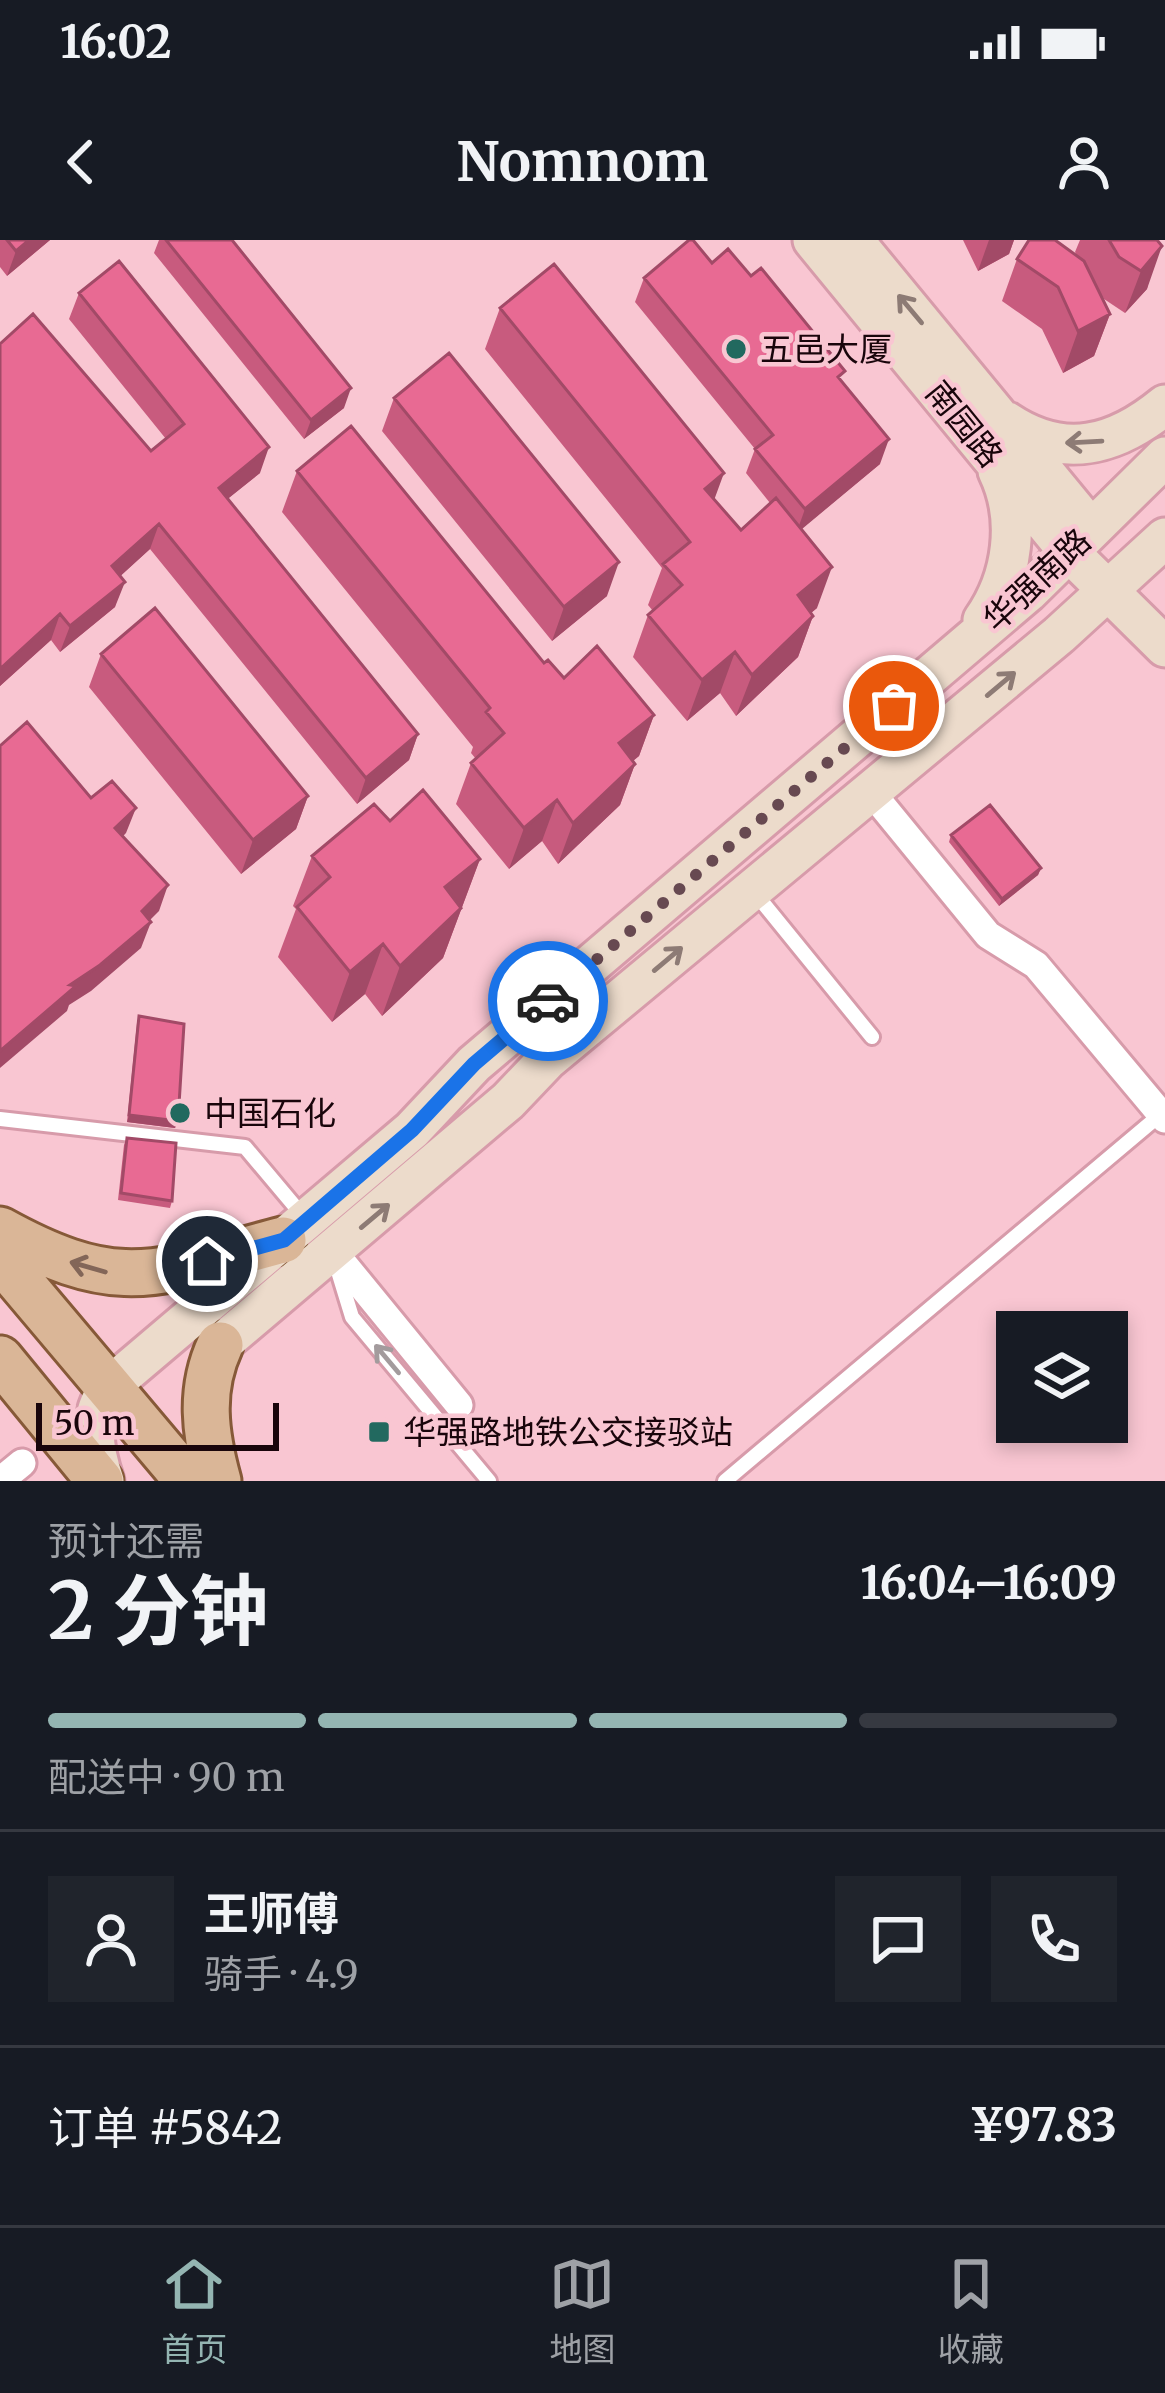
<!DOCTYPE html>
<html lang="zh">
<head>
<meta charset="utf-8">
<style>
	:root { --surface:#171b24; --page:#20242c; --text:#f1f3f6; --muted:#9ea1a6; --line:#363941; --accent:#94b5b2 }
	body { margin:0; font-family:Merriweather,"Noto Sans SC",serif; background:var(--page); color:var(--text); height:100vh; display:flex; flex-direction:column; font-size:45px; white-space:nowrap }
	* { box-sizing:border-box; margin:0 }
	p { font-size:39px; color:var(--muted) }
	.icon { flex:none; width:66px; height:66px; fill:none; stroke:currentColor; stroke-width:2; stroke-linecap:round; stroke-linejoin:round }
	.map { position:relative; height:1241px; overflow:hidden }
	.drawer { display:flex; flex-direction:column; background:var(--surface); flex:1 }
	.drawer>* { flex:none }
	.tools { position:absolute; left:996px; top:1071px; display:grid; gap:24px }
	.tools a { display:grid; place-items:center; width:132px; height:132px; border-radius:0px; background:var(--surface); box-shadow:0 6px 18px #0003; font-size:60px }
	.scale { position:absolute; left:36px; bottom:30px; width:243px; box-sizing:border-box; padding-left:12px; border:6px solid #19050b; border-top:0; font-size:33px; line-height:42px; white-space:nowrap; color:#19050b; -webkit-text-stroke:9px #f9c6d2; paint-order:stroke }
	.pin { position:absolute; display:grid; place-items:center; width:102px; height:102px; color:#fff; margin:-51px; border:6px solid #fff; border-radius:50%; box-shadow:0 3px 12px #0007 }
	.courier { position:absolute; display:grid; place-items:center; width:120px; height:120px; margin:-60px; border:9px solid #1a73e8; border-radius:50%; background:#fff; color:#222; box-shadow:0 3px 15px #0007 }
	.overview em { font-style:normal; font-weight:700 }
	.overview div { display:flex; flex-direction:column-reverse }
	.overview { display:flex; align-items:center; justify-content:space-between; height:204px; padding:0 48px }
	h1 { font-size:78px; font-weight:700; line-height:90px }
	.bar { display:grid; grid-template-columns:repeat(4,1fr); gap:18px 12px; align-content:center; height:144px; padding:0 48px }
	.bar i { height:15px; border-radius:9px; background:var(--line) }
	.bar .on { background:var(--accent) }
	.bar p { grid-column:span 4 }
	.line { display:flex; align-items:center; gap:30px; padding:0 48px; border-top:3px solid var(--line) }
	.line div { flex:1 }
	.round { display:grid; place-items:center; flex:none; width:126px; height:126px; border-radius:0px; background:var(--page) }
	.status { display:flex; justify-content:space-between; align-items:center; height:84px; padding:0 60px; background:var(--surface); direction:ltr }
	.status svg { height:33px; fill:currentColor }
	header { display:flex; justify-content:space-between; align-items:center; height:156px; padding:0 48px; background:var(--surface); font-size:54px; font-weight:700 }
	.tabs { display:flex; justify-content:space-around; align-items:center; height:168px; border-top:3px solid var(--line); background:var(--surface); font-size:33px; color:var(--muted) }
	.tabs a { display:grid; justify-items:center; gap:6px }
	.tabs .on { color:var(--accent) }
	.map>svg:first-child { display:block }
</style>
</head>
<body>
<div class="status"><b>16:02</b><svg viewBox="0 0 49 12"><path d="M0 12V9h3v3zM5 12V6h3v6zM10 12V3h3v9zM15 12V0h3v12zM26 1h20v11H26zM47 4h2v5h-2z"/></svg></div>
<header><svg class="icon" aria-label="back" viewBox="0 0 24 24"><path d="M15 5l-7 7 7 7"/></svg>Nomnom<svg class="icon" aria-label="person" viewBox="0 0 24 24"><circle cx="12" cy="8" r="4"/><path d="M4 21q1-7 8-7t8 7"/></svg></header>
<div class="map">
<svg width="1165" height="1241" viewBox="0 0 1165 1241">
	<rect width="100%" height="100%" fill="#f9c6d2"/>
	<g fill="none" stroke-linecap="round" stroke-linejoin="round">
		<defs>
			<path id="lane" d="M 755,653 L 872,797
				M 0,879 L 245,907 L 303,976
				M 337,1028 L 352,1077 L 489,1241
				M 725,1241 L 1161,874"/>
			<path id="street" d="M 871,552 L 988,695 L 1036,725 L 1165,879
				M 333,1011 L 459,1165
				M 0,1241 L 22,1223"/>
			<path id="secondary" d="M 813,0 L 1069,312 L 1165,407
				M 853,0 L 1091,289
				M 1007,182 C 1064,220 1115,206 1165,165
				M 983,380 C 1013,337 1021,279 998,231
				M 220,1105 L 508,861 L 547,820 L 1059,395 L 1165,298
				M 104,1241 C 92,1207 88,1176 110,1146 L 412,890 L 474,824 L 1028,352 L 1165,217"/>
			<path id="primary" d="M 0,990 C 123,1058 159,1032 283,1000
				M 0,1018 L 188,1241
				M 0,1119 L 100,1241
				M 218,1241 C 205,1194 199,1150 220,1105"/>
		</defs>
		<use href="#lane" stroke="#d79baa" stroke-width="20"/>
		<use href="#street" stroke="#d79baa" stroke-width="33"/>
		<use href="#secondary" stroke="#d79baa" stroke-width="45"/>
		<use href="#primary" stroke="#865938" stroke-width="51"/>
		<use href="#lane" stroke="#fff" stroke-width="14"/>
		<use href="#street" stroke="#fff" stroke-width="27"/>
		<use href="#secondary" stroke="#ecdbcb" stroke-width="39"/>
		<use href="#primary" stroke="#dab697" stroke-width="45"/>
	</g>
	<path fill="#c85b7e" d="M 0,0 L 50,0 L 7,36 L 0,27 Z
		M 159,0 L 232,0 L 344,168 L 304,199 L 154,13 Z
		M 963,0 L 1014,0 L 1009,14 L 978,31 Z
		M 1080,0 L 1157,0 L 1147,49 L 1125,73 L 1104,59 L 1097,47 L 1110,74 L 1094,116 L 1063,133 L 1042,89 L 1002,61 L 1017,19 L 1078,17 L 1075,12 Z
		M 712,23 L 842,141 L 880,224 L 801,289 L 817,368 L 811,373 L 813,376 L 798,417 L 736,476 L 720,453 L 687,481 L 633,417 L 648,375 L 653,371 L 648,365 L 662,328 L 485,109 L 500,68 L 741,290 L 770,263 L 746,233 L 755,209 L 635,62 L 644,38 Z
		M 79,53 L 260,233 L 227,259 L 418,494 L 409,520 L 357,564 L 150,309 L 120,336 L 115,367 L 60,412 L 51,400 L 0,446 L 0,104 L 151,211 L 166,199 L 69,79 Z
		M 394,158 L 607,356 L 552,401 L 382,191 Z
		M 297,231 L 564,438 L 654,475 L 639,516 L 633,521 L 635,524 L 620,565 L 558,624 L 542,601 L 509,629 L 456,564 L 471,523 L 476,519 L 471,513 L 473,507 L 282,272 Z
		M 101,414 L 308,556 L 296,589 L 241,634 L 89,447 Z
		M 390,581 L 480,619 L 443,718 L 382,776 L 365,754 L 332,782 L 278,717 L 296,669 L 293,666 L 312,616 Z
		M 951,595 L 1041,628 L 1038,635 L 999,666 L 949,602 Z
		M 139,776 L 178,881 L 175,888 L 127,882 L 137,783 Z
		M 127,898 L 172,961 L 170,968 L 118,960 L 124,905 Z"/>
	<path fill="#a24a67" d="M 29,0 L 50,0 L 7,36 L 16,11 Z
		M 989,0 L 1014,0 L 1009,14 L 978,31 Z
		M 1162,6 L 1147,49 L 1125,73 L 1141,31 Z
		M 1110,74 L 1094,116 L 1063,133 L 1078,91 Z
		M 351,148 L 344,168 L 304,199 L 311,180 Z
		M 889,199 L 880,224 L 796,294 L 805,269 Z
		M 269,207 L 260,233 L 209,274 L 219,248 Z
		M 724,233 L 709,274 L 705,249 Z
		M 159,284 L 150,309 L 103,352 L 112,326 Z
		M 619,322 L 607,356 L 552,401 L 564,367 Z
		M 832,327 L 817,368 L 783,396 L 798,355 Z
		M 125,342 L 115,367 L 60,412 L 70,386 Z
		M 60,374 L 51,400 L 0,446 L 0,429 Z
		M 813,376 L 798,417 L 736,476 L 752,435 Z
		M 735,412 L 720,453 L 687,481 L 702,440 Z
		M 654,475 L 639,516 L 604,544 L 619,503 Z
		M 418,494 L 409,520 L 357,564 L 366,538 Z
		M 635,524 L 620,565 L 558,624 L 573,583 Z
		M 308,556 L 296,589 L 241,634 L 253,600 Z
		M 557,560 L 542,601 L 509,629 L 524,588 Z
		M 136,568 L 126,593 L 106,614 L 115,588 Z
		M 480,619 L 443,718 L 382,776 L 400,726 L 445,647 Z
		M 1041,628 L 1038,635 L 999,666 L 1002,659 Z
		M 168,645 L 159,671 L 133,697 L 142,671 Z
		M 151,682 L 141,708 L 91,751 L 69,765 L 67,771 L 0,828 L 0,811 L 70,745 Z
		M 383,704 L 365,754 L 332,782 L 350,732 Z
		M 129,875 L 178,881 L 175,888 L 127,882 Z"/>
	<path fill="#e86a93" stroke="#a24a67" stroke-width="3" d="M 7,0 L 29,0 L 16,11 Z
		M 166,0 L 232,0 L 351,148 L 311,180 Z
		M 689,0 L 693,0 L 712,23 L 728,9 L 751,36 L 761,28 L 845,131 L 838,137 L 889,199 L 805,269 L 755,209 L 773,195 L 644,38 Z
		M 1029,0 L 1055,0 L 1084,21 L 1110,74 L 1078,91 L 1058,47 L 1017,19 Z
		M 1109,0 L 1157,0 L 1162,6 L 1141,31 L 1119,17 Z
		M 119,21 L 269,207 L 219,248 L 418,494 L 366,538 L 159,284 L 112,326 L 125,342 L 70,386 L 60,374 L 0,429 L 0,104 L 33,74 L 151,211 L 184,184 L 79,53 Z
		M 554,24 L 724,233 L 705,249 L 741,290 L 776,258 L 832,327 L 798,355 L 813,376 L 752,435 L 735,412 L 702,440 L 648,375 L 682,345 L 663,324 L 690,302 L 500,68 Z
		M 449,113 L 619,322 L 564,367 L 394,158 Z
		M 351,186 L 544,423 L 548,420 L 564,438 L 597,406 L 654,475 L 619,503 L 635,524 L 573,583 L 557,560 L 524,588 L 471,523 L 504,493 L 486,472 L 490,468 L 297,231 Z
		M 155,368 L 308,556 L 253,600 L 101,414 Z
		M 27,482 L 91,558 L 112,541 L 136,568 L 115,588 L 168,645 L 142,671 L 151,682 L 100,725 L 70,745 L 76,746 L 0,811 L 0,506 Z
		M 423,550 L 480,619 L 445,647 L 461,668 L 400,726 L 383,704 L 350,732 L 297,667 L 330,637 L 312,616 L 374,564 L 390,581 Z
		M 990,565 L 1041,628 L 1002,659 L 951,595 Z
		M 139,776 L 184,784 L 178,881 L 129,875 Z
		M 127,898 L 176,903 L 172,961 L 121,953 Z"/>
	<defs><path id="oneway-shaft" d="M-6 0H5M1.5-3L5.5 0L1.5 3" fill="none" stroke-width="1.6" stroke-linecap="round" stroke-linejoin="round" transform="scale(3)"/></defs>
	<g stroke="#8d7b75">
		<use href="#oneway-shaft" transform="translate(910 69) rotate(-130)"/>
		<use href="#oneway-shaft" transform="translate(1084 202) rotate(177)"/>
		<use href="#oneway-shaft" transform="translate(1001 444) rotate(-40)"/>
		<use href="#oneway-shaft" transform="translate(668 719) rotate(-40)"/>
		<use href="#oneway-shaft" transform="translate(375 976) rotate(-40)"/>
	</g>
	<use stroke="#836658" href="#oneway-shaft" transform="translate(88 1027) rotate(-164)"/>
	<use stroke="#a39b9d" href="#oneway-shaft" transform="translate(387 1119) rotate(-130)"/>
	<g fill="none" stroke-linecap="round" stroke-linejoin="round">
		<path stroke="#674951" stroke-width="12" stroke-dasharray="0 21.6" d="M 548,761 L 894,466"/>
		<path stroke="#1a73e8" stroke-width="15" d="M 207,1021 L 284,1000 L 412,890 L 474,824 L 548,761"/>
	</g>
	<g fill="#22695f" stroke="#f9c6d2" stroke-width="4.5">
		<circle cx="736" cy="109" r="12"/>
		<circle cx="180" cy="873" r="12"/>
		<rect x="367" y="1180" width="24" height="24" rx="6"/>
	</g>
	<g text-anchor="middle" dominant-baseline="central" stroke-width="9" stroke-linejoin="round" paint-order="stroke">
		<g font-size="33" fill="#19050b" stroke="#f9c6d2" text-anchor="start">
			<text x="760" y="109">五邑大厦</text>
			<text x="204" y="873">中国石化</text>
			<text x="403" y="1192">华强路地铁公交接驳站</text>
		</g>
		<g font-size="33" fill="#19050b" stroke="#f9c6d2">
			<text transform="translate(964 184) rotate(51)">南园路</text>
			<text transform="translate(1037 340) rotate(-43)">华强南路</text>
		</g>
	</g>
</svg>
<div class="tools">
<a><svg class="icon" aria-label="layers" viewBox="0 0 24 24"><path d="M12 4l9 5-9 5-9-5zM3 14l9 5 9-5"/></svg></a>
</div>
<div class="scale">50 m</div>
<div class="pin" style="left:894px;top:466px;background:#ea580c"><svg class="icon" aria-label="bag" viewBox="0 0 24 24"><path d="M5 8h14l-1 12H6zM9 8a3 3 0 0 1 6 0"/></svg></div>
<div class="pin" style="left:207px;top:1021px;background:#1f2937"><svg class="icon" aria-label="home" viewBox="0 0 24 24"><path d="M3 11l9-7 9 7M6 9v11h12V9"/></svg></div>
<div class="courier" style="left:548px;top:761px"><svg class="icon" aria-label="car" viewBox="0 0 24 24"><path d="M5 17H2v-5l4-1 3-4h7l3 4 3 1v5h-3M9 17h6M6 11h13"/><circle cx="7" cy="17" r="2"/><circle cx="17" cy="17" r="2"/></svg></div>
</div>
<section class="drawer">
<div class="overview"><div><h1>2 分钟</h1><p>预计还需</p></div><em>16:04–16:09</em></div>
<div class="bar"><i class="on"></i><i class="on"></i><i class="on"></i><i></i><p>配送中 · 90 m</p></div>
<div class="line" style="height:216px"><a class="round"><svg class="icon" aria-label="person" viewBox="0 0 24 24"><circle cx="12" cy="8" r="4"/><path d="M4 21q1-7 8-7t8 7"/></svg></a><div><b>王师傅</b><p>骑手 · 4.9</p></div><a class="round"><svg class="icon" aria-label="chat" viewBox="0 0 24 24"><path d="M4 5h16v11H9l-5 4z"/></svg></a><a class="round"><svg class="icon" aria-label="phone" viewBox="0 0 24 24"><path d="M5 4h4l2 5-3 2q2 4 5 5l2-3 5 2v4C11 20 4 13 5 4z"/></svg></a></div>
<div class="line" style="height:156px"><div>订单 #5842</div><b>¥97.83</b></div>
</section>
<nav class="tabs">
<a class="on"><svg class="icon" aria-label="home" viewBox="0 0 24 24"><path d="M3 11l9-7 9 7M6 9v11h12V9"/></svg>首页</a>
<a><svg class="icon" aria-label="map" viewBox="0 0 24 24"><path d="M3 6l6-2 6 2 6-2v14l-6 2-6-2-6 2zM9 4v14M15 6v14"/></svg>地图</a>
<a><svg class="icon" aria-label="saved" viewBox="0 0 24 24"><path d="M7 4h10v16l-5-4-5 4z"/></svg>收藏</a>
</nav>
</body>
</html>
